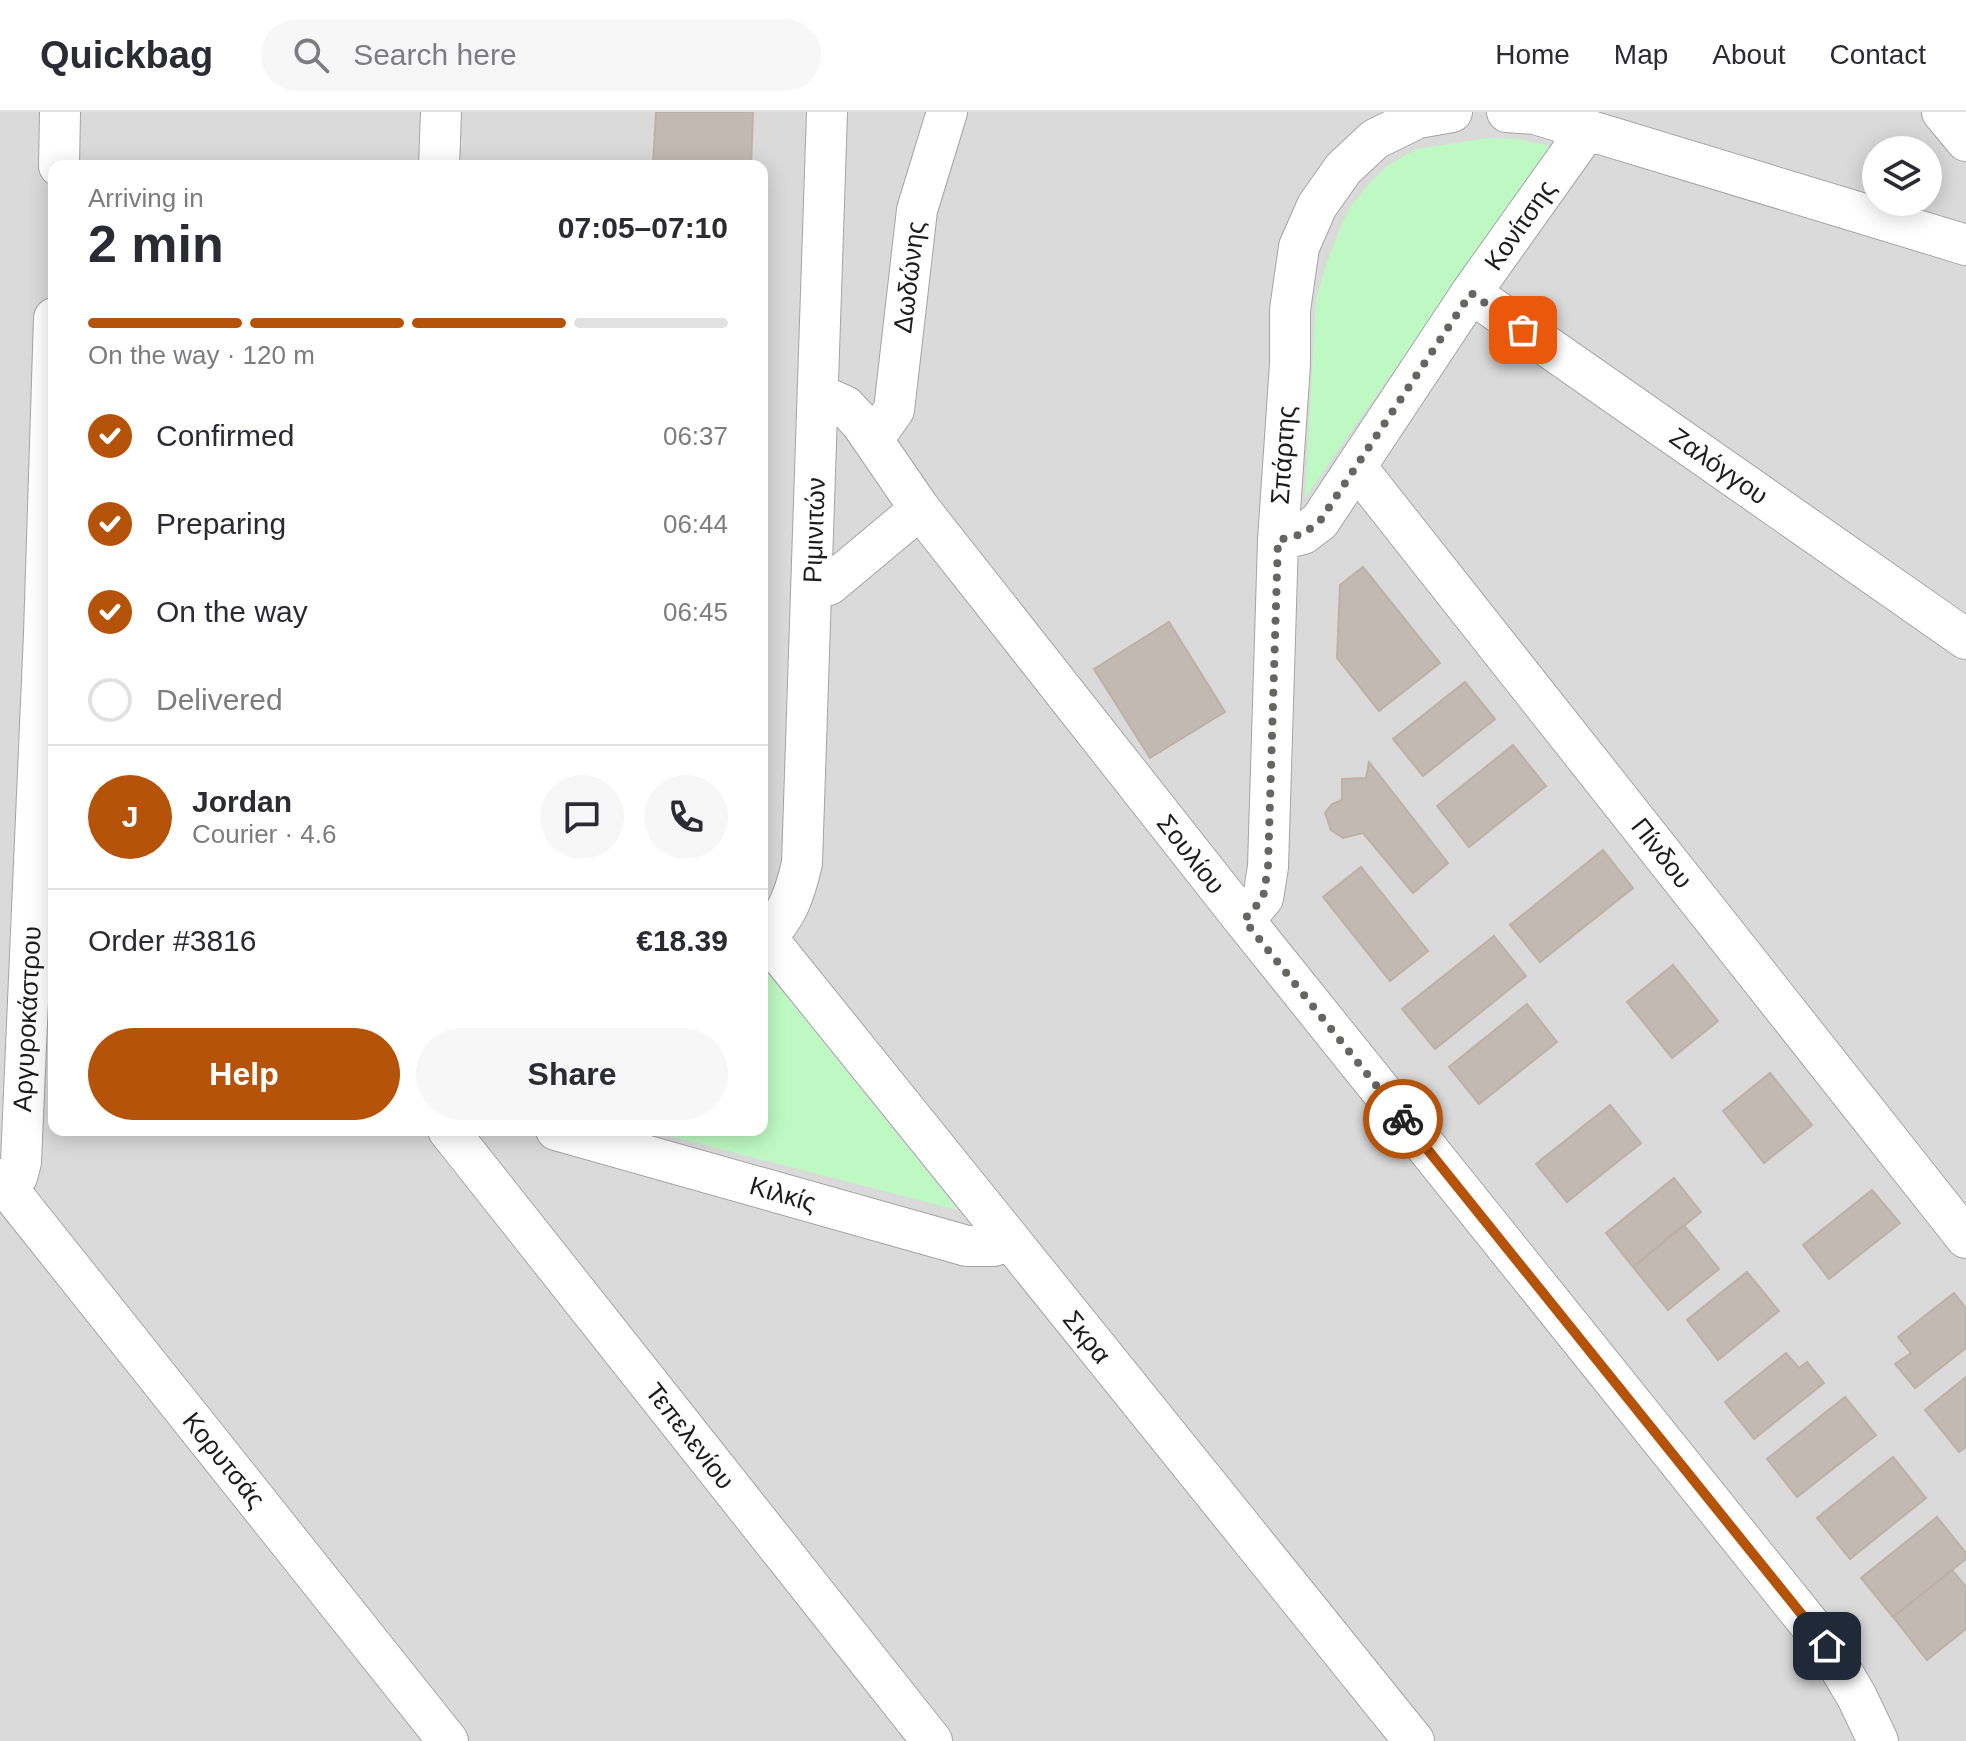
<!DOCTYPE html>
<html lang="en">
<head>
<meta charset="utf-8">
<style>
	:root { --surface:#fff; --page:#f7f7f7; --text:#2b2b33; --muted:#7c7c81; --line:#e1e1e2; --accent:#b45309 }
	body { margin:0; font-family:Helvetica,sans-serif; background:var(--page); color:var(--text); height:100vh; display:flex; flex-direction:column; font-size:30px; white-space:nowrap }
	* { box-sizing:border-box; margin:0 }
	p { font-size:26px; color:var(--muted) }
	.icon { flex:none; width:44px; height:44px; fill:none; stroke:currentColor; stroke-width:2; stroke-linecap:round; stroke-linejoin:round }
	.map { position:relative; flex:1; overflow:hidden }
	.side { position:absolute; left:48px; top:48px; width:720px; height:976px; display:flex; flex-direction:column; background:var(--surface); border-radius:16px; box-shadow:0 4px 20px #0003 }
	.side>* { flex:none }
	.buttons { position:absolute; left:1862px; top:24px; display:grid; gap:16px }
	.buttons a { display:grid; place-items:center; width:80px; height:80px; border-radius:50%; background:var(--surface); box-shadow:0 4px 20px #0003; font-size:40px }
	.pin { position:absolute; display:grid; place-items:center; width:68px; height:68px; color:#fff; margin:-34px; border-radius:16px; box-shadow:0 4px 12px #0006 }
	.courier { position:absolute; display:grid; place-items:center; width:80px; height:80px; margin:-40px; border:6px solid #b45309; border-radius:50%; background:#fff; color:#222; box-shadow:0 2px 10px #0007 }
	.summary em { font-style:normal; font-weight:800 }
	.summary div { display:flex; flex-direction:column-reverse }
	.summary { display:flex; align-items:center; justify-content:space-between; height:136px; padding:0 40px }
	h1 { font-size:52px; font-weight:800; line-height:60px }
	.bar { display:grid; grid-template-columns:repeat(4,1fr); gap:12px 8px; align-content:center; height:96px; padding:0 40px }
	.bar i { height:10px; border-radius:6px; background:var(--line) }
	.bar .current { background:var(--accent) }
	.bar p { grid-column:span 4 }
	.line { display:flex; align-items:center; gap:20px; padding:0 40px; border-top:2px solid var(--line) }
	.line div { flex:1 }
	.round { display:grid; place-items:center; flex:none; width:84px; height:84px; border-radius:42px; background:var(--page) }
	ol { padding:0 40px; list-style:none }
	li { display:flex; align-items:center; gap:24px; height:88px }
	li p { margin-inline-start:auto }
	li .icon { padding:8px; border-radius:50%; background:var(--accent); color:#fff; stroke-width:4 }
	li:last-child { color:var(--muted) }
	li i { width:44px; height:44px; border:4px solid var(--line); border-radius:50% }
	.button { display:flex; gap:16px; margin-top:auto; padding:16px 40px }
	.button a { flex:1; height:92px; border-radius:48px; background:var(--accent); color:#fff; font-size:32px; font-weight:800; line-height:92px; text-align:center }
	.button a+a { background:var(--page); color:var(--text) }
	header { display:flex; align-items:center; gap:48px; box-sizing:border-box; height:112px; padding:0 40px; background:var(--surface); border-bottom:2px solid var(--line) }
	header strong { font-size:38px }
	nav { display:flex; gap:44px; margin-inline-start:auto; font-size:28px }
	.search { width:560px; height:72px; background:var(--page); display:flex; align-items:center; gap:20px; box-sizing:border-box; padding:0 28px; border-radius:44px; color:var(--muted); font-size:30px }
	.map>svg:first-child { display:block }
</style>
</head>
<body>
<header>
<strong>Quickbag</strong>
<div class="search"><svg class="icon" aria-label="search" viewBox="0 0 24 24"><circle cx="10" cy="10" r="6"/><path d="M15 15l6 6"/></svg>Search here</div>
<nav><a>Home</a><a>Map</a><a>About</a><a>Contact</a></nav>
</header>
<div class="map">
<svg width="1966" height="1629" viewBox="0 0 1966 1629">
	<rect width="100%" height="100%" fill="#eeeae2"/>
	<path fill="#dbdada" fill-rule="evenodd" d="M 0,0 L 1966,0 L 1966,1629 L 0,1629 ZM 1876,38 L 1928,38 L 1928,90 L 1876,90 ZM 54,54 L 762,54 L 762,1018 L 54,1018 Z"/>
	<path fill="#bef9c3" d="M 1488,26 L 1519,27 L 1550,34 L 1305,386 L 1316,187 L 1327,150 L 1347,100 L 1365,76 L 1387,54 L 1416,37 Z
		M 762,854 L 958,1098 L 646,1018 L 762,1018 Z"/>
	<path fill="#c2b9b2" stroke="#bfb0a5" stroke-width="2" d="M 656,0 L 753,0 L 751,54 L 653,53 Z
		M 1363,455 L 1440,551 L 1379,599 L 1337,546 L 1340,473 Z
		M 1169,510 L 1225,600 L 1150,646 L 1094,557 Z
		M 1465,570 L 1495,607 L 1423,664 L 1393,627 Z
		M 1513,633 L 1546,674 L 1469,735 L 1437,694 Z
		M 1369,650 L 1448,751 L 1413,781 L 1363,721 L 1343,726 L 1331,718 L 1325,701 L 1332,692 L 1342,688 L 1342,667 L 1366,666 Z
		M 1603,738 L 1633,776 L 1540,850 L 1510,813 Z
		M 1361,755 L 1428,839 L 1390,869 L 1323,785 Z
		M 1494,824 L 1526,864 L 1435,937 L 1402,897 Z
		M 1673,853 L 1718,909 L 1672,946 L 1627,890 Z
		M 1527,892 L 1557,930 L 1479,992 L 1449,955 Z
		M 1770,961 L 1812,1013 L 1764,1051 L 1723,999 Z
		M 1610,993 L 1641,1031 L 1567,1090 L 1536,1052 Z
		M 1674,1066 L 1701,1100 L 1633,1155 L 1606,1121 Z
		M 1872,1078 L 1900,1111 L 1829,1167 L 1803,1133 Z
		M 1684,1113 L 1719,1157 L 1668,1198 L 1633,1155 Z
		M 1747,1160 L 1779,1199 L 1718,1248 L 1687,1208 Z
		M 1954,1181 L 1966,1196 L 1966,1236 L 1915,1276 L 1895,1252 L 1911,1241 L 1898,1225 Z
		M 1786,1241 L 1799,1256 L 1807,1250 L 1824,1271 L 1754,1327 L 1725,1290 Z
		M 1966,1265 L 1966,1335 L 1959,1340 L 1925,1298 Z
		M 1845,1285 L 1876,1323 L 1797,1385 L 1767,1347 Z
		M 1893,1345 L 1926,1386 L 1850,1447 L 1817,1406 Z
		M 1937,1405 L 1966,1441 L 1966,1447 L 1893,1505 L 1861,1466 Z
		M 1952,1458 L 1966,1475 L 1966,1517 L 1927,1548 L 1893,1505 Z"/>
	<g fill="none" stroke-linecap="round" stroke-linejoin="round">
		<defs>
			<path id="street" d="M 1507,0 L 1535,2 L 1966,133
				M 1942,0 L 1966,29
				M 59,54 L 60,0
				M 439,54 L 441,0
				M 1471,181 L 1966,527
				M 818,282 L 845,294 L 861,311 L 920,397 L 1244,808 L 1827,1534 L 1857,1585 L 1878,1629
				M 873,327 L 894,298 L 917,98 L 947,0
				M 1357,356 L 1966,1126
				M 1278,428 L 1303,422 L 1320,409 L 1471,181 L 1587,18
				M 812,476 L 829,473 L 920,397
				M 1244,808 L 1263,786 L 1268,755 L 1278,428 L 1290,252 L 1290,198 L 1299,135 L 1317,94 L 1343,57 L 1375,27 L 1418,6 L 1452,0
				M 762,820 L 1414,1629
				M 766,825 C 788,803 795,781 802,751 L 827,0
				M 448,1018 L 932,1629
				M 556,1018 L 967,1134 L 993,1134 L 1010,1129
				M 0,1067 L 448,1629
				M 7,1077 L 17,1065 L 21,1050 L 44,522 L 54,206"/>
		</defs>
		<use href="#street" stroke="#a4a4a4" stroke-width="42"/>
		<use href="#street" stroke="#fff" stroke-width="40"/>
	</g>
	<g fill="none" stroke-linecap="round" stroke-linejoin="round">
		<path stroke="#666562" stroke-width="8" stroke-dasharray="0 14.4" d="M 1403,1007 L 1244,808 L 1263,786 L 1268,755 L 1278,428 L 1303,422 L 1320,409 L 1471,181 L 1523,218"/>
		<path stroke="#b45309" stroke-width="10" d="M 1403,1007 L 1827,1534"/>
	</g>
	<g text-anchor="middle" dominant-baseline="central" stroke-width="6" stroke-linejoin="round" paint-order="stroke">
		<g font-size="26" fill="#1d1d1d" stroke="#fff">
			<text transform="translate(1520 113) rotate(-55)">Κονίτσης</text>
			<text transform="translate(909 165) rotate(-83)">Δωδώνης</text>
			<text transform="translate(1283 343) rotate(-86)">Σπάρτης</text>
			<text transform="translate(1719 354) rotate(35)">Ζαλόγγου</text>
			<text transform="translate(814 418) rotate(-88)">Ριμινιτών</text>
			<text transform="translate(1662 741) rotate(52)">Πίνδου</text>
			<text transform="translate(1191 742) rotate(52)">Σουλίου</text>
			<text transform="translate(27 907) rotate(-87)">Αργυροκάστρου</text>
			<text transform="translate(783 1082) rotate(16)">Κιλκίς</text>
			<text transform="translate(1087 1225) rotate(51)">Σκρα</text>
			<text transform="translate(690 1324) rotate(52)">Τεπελενίου</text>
			<text transform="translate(224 1348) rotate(51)">Κορυτσάς</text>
		</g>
	</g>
</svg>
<div class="buttons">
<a><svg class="icon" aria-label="layers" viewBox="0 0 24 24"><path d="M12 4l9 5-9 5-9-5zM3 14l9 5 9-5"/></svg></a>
</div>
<div class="pin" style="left:1523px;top:218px;background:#ea580c"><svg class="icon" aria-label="bag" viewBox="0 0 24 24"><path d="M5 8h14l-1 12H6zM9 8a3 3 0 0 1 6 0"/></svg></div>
<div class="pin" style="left:1827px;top:1534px;background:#1f2937"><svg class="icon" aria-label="home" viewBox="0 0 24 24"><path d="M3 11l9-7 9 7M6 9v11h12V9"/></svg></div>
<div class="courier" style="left:1403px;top:1007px"><svg class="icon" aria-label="bike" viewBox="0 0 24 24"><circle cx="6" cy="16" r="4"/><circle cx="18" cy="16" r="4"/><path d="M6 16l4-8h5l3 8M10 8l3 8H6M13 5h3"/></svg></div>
<section class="side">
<div class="summary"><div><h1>2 min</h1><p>Arriving in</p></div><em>07:05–07:10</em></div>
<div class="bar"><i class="current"></i><i class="current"></i><i class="current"></i><i></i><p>On the way · 120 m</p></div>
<ol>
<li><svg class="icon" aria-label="check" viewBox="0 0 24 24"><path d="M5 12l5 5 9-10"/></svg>Confirmed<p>06:37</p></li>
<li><svg class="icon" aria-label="check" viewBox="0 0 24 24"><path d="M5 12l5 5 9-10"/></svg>Preparing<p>06:44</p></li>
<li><svg class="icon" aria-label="check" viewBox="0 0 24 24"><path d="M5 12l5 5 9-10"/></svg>On the way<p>06:45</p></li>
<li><i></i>Delivered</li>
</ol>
<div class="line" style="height:144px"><b class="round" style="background:var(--accent);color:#fff">J</b><div><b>Jordan</b><p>Courier · 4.6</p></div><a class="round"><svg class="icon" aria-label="chat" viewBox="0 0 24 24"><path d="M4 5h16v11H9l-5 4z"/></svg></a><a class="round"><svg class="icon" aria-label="phone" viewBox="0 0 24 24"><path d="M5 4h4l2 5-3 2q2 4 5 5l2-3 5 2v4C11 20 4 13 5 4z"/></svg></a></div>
<div class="line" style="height:104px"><div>Order #3816</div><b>€18.39</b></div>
<div class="button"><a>Help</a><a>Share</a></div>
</section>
</div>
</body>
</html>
